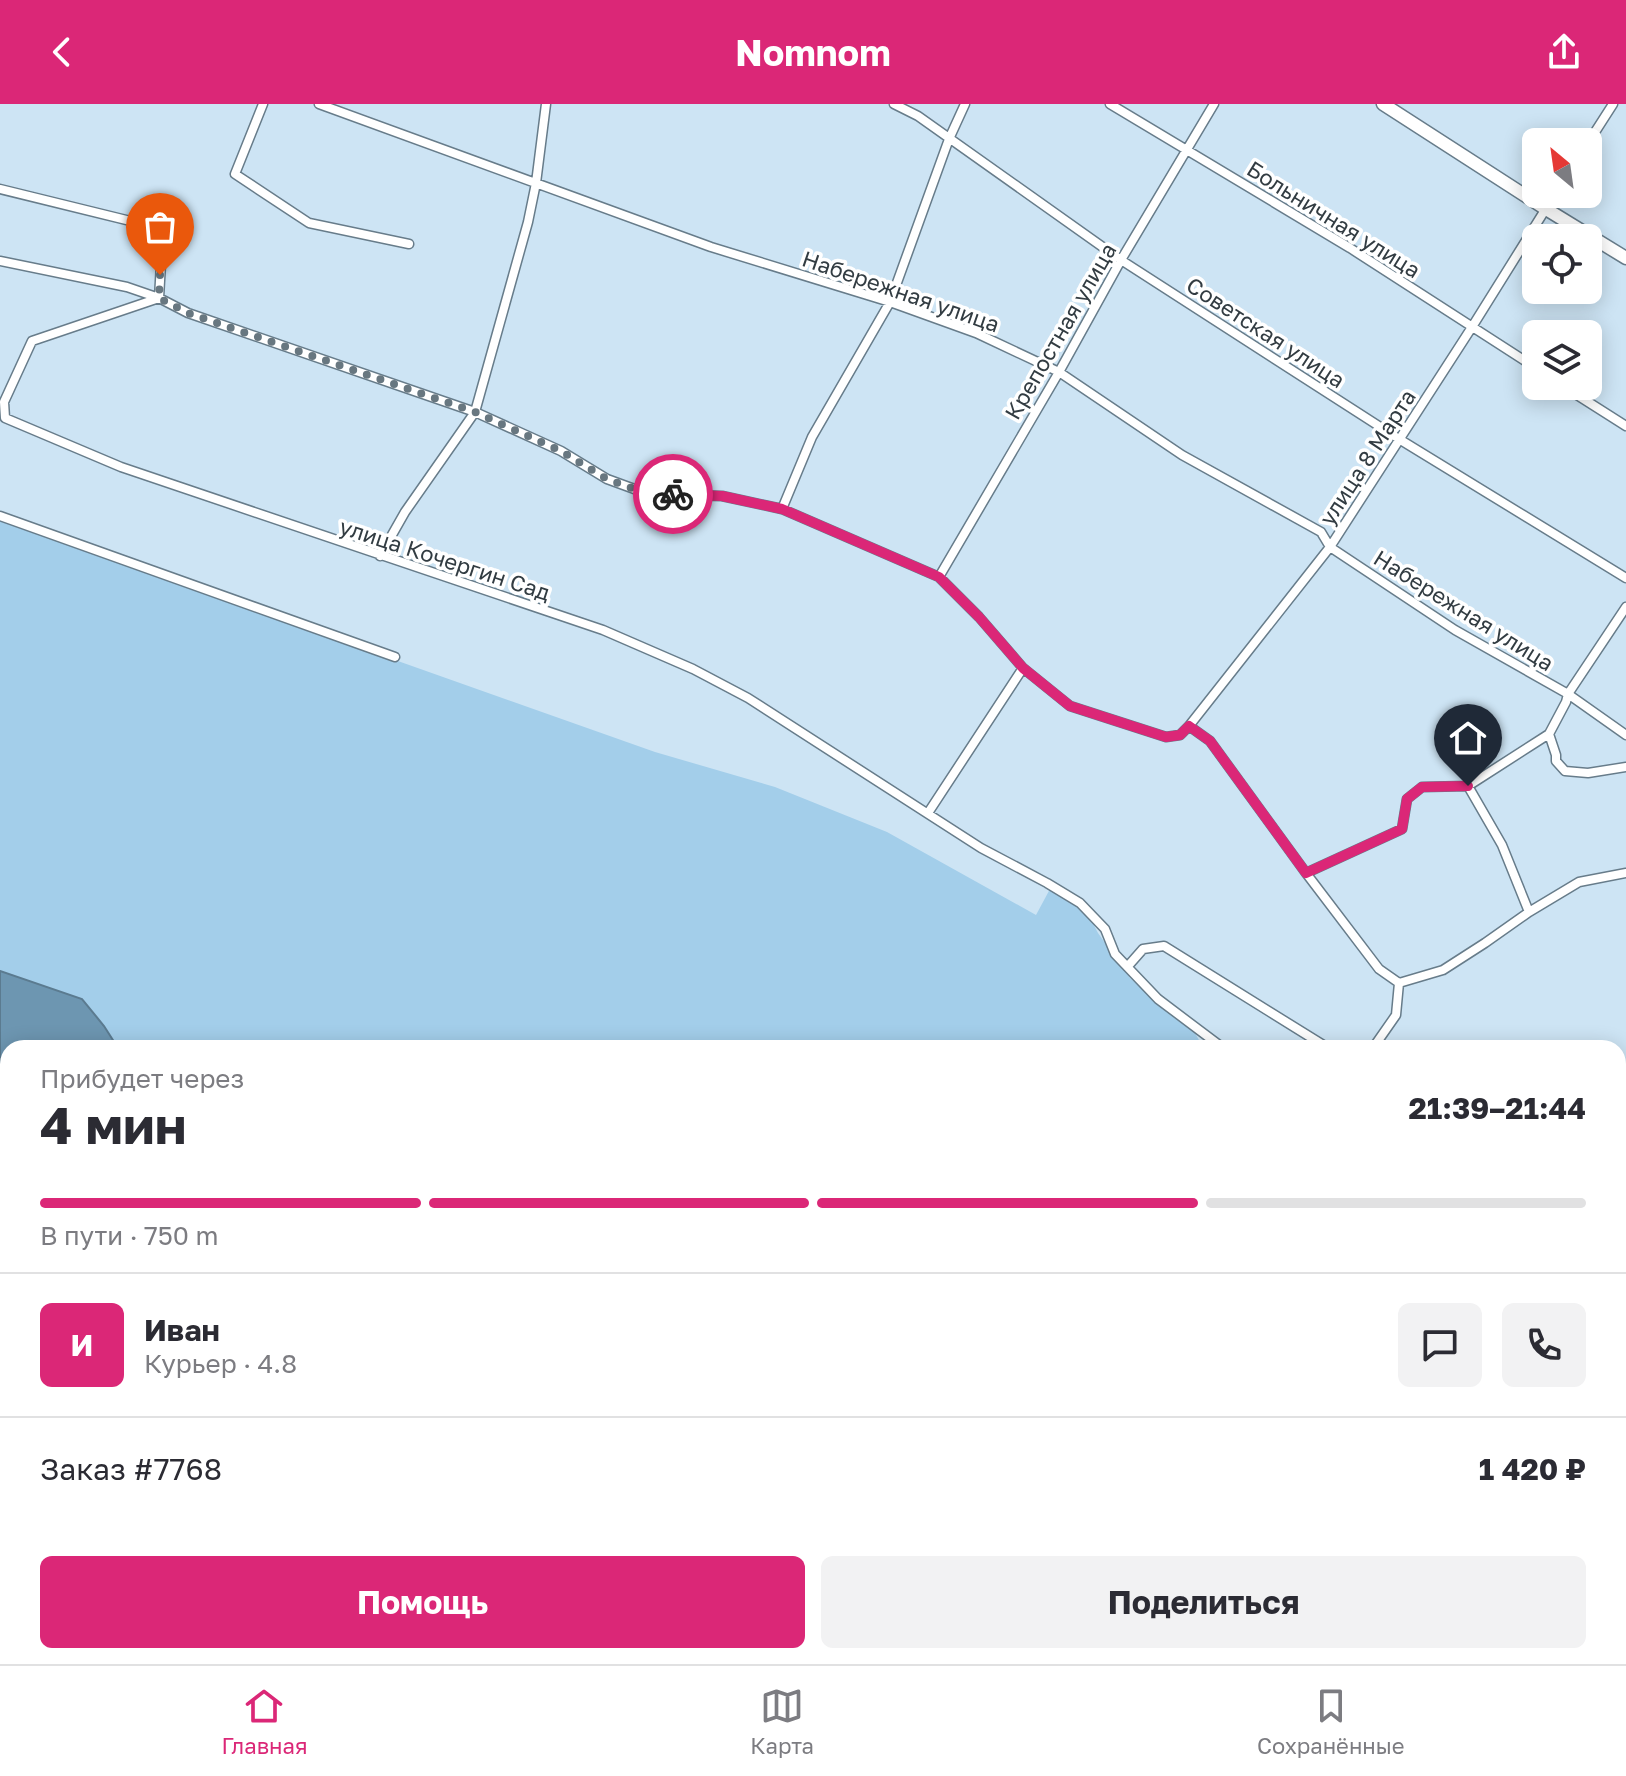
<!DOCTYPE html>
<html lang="ru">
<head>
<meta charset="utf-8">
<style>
	:root { --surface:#fff; --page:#f2f2f3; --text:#2b2b33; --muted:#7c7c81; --line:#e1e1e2; --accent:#db2777 }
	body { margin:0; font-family:"Golos Text",sans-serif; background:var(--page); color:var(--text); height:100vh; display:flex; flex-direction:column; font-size:30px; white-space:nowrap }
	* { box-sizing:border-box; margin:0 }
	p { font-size:26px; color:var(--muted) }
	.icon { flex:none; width:44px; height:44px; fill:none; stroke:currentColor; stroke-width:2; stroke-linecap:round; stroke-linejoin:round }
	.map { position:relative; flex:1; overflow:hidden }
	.drawer { position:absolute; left:0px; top:936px; width:1626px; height:624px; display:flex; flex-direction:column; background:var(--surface); border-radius:24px 24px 0 0; box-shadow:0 4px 20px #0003 }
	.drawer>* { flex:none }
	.needle { width:52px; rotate:331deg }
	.buttons { position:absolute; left:1522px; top:24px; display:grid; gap:16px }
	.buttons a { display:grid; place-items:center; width:80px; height:80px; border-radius:12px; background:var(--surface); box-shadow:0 4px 20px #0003; font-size:40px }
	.pin { position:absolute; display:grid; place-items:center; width:68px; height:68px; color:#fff; margin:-82px -34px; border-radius:50% 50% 50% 0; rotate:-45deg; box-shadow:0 0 8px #0007 }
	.pin .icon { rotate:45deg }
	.courier { position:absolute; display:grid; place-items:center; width:80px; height:80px; margin:-40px; border:6px solid #db2777; border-radius:50%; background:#fff; color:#222; box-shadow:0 2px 10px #0007 }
	.overview em { font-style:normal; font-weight:700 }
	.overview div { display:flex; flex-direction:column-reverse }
	.overview { display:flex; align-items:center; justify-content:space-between; height:136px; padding:0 40px }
	h1 { font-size:52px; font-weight:700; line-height:60px }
	.bar { display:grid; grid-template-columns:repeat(4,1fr); gap:12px 8px; align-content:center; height:96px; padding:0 40px }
	.bar i { height:10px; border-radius:6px; background:var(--line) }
	.bar .current { background:var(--accent) }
	.bar p { grid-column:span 4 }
	.line { display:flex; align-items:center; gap:20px; padding:0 40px; border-top:2px solid var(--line) }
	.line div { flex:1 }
	.round { display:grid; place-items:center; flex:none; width:84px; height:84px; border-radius:12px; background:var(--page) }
	.primary-button { display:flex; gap:16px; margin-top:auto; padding:16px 40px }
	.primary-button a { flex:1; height:92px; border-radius:12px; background:var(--accent); color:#fff; font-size:32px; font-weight:700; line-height:92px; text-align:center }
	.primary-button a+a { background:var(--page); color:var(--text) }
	header { display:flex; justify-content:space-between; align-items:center; height:104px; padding:0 40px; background:var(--accent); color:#fff; font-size:36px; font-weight:700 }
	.menu { display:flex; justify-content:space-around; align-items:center; height:112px; border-top:2px solid var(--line); background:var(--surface); font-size:22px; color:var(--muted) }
	.menu a { display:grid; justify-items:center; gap:4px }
	.menu .current { color:var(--accent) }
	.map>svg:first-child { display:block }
</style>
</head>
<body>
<header><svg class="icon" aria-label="back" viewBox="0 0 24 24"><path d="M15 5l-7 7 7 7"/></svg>Nomnom<svg class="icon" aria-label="share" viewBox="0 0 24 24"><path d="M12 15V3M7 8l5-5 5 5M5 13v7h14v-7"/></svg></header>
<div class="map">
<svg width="1626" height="1560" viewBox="0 0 1626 1560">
	<rect width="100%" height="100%" fill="#cde4f4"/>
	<path fill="#a3ceea" d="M 0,416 L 655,648 L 775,683 L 887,728 L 1036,811 L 1050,785 L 1088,810 L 1098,829 L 1130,874 L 1166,906 L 1194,927 L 1200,938 L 1216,944 L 118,944 L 104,922 L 81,895 L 0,867 Z
		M 0,1040 L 8,1044 L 8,1268 L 0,1268 Z
		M 1618,1256 L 1626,1263 L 1626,1560 L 1361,1560 L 1357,1552 L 1618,1552 Z
		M 0,1474 L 8,1477 L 8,1552 L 793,1552 L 809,1560 L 0,1560 Z"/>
	<path fill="#6d96b1" stroke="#5b7b90" stroke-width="2" d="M 0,867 L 82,895 L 104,922 L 118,944 L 8,944 L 8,972 L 0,964 Z
		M 1145,1552 L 1265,1552 L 1281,1560 L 1159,1560 Z"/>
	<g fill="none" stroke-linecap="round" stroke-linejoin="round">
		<defs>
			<path id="street" d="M 263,0 L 235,70 L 309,119 L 409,140
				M 319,0 L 711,143 L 890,198 L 976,229 L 1059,268 L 1182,351 L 1321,428 L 1330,443 L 1455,526 L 1568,590 L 1626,631
				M 894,0 L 918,12 L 1121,156 L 1399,335 L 1626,474
				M 1110,0 L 1350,144 L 1536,264
				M 1588,39 L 1613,0
				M 0,85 L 163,125 L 159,194 L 127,183 L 0,157
				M 1563,282 L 1626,322
				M 782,405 L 812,333 L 890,198 L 949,35 L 965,0
				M 0,412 L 395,553
				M 380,452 L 405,408 L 475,308 L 528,118 L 536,79 L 546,0
				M 939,473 L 1059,268 L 1121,156 L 1214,0
				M 1189,622 L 1330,443 L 1472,223 L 1555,90
				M 1549,630 L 1556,651 L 1556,657 L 1565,667 L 1588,669 L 1626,663
				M 1468,682 L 1502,741 L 1529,808
				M 928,709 L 1023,564
				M 1306,769 L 1402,725 L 1407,695 L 1422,683 L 1468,682 L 1549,630 L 1566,598 L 1568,590 L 1626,503
				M 1128,862 L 1143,845 L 1164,842 L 1328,944
				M 1223,944 L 1158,895 L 1115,850 L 1105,825 L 1080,799 L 1047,779 L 981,744 L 748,594 L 693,565 L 603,526 L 121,363 L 5,314 L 4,298 L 32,237 L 159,194 L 188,209 L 475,308 L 561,347 L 607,375 L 648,390 L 722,392 L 782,405 L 939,473 L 979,513 L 1023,564 L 1070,602 L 1166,633 L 1180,631 L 1189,622 L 1210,637 L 1306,769 L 1379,865 L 1399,879 L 1443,866 L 1485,839 L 1529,808 L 1579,778 L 1626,769
				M 1373,944 L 1396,911 L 1399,879
				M 0,1381 L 8,1383
				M 811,1552 L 821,1560"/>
			<path id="secondary" d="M 1383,0 L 1546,105 L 1626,154
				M 1618,1005 L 1626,993
				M 1618,1165 L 1626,1168"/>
		</defs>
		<use href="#street" stroke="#677c8a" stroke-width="11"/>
		<use href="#secondary" stroke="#677c8a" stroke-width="15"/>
		<use href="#street" stroke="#fff" stroke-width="8"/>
		<use href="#secondary" stroke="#fff" stroke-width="12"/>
	</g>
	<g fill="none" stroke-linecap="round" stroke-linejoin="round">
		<path stroke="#687780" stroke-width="8" stroke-dasharray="0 14.4" d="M 160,171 L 159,194 L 188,209 L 475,308 L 561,347 L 607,375 L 648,390 L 673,390"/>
		<path stroke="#db2777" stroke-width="10" d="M 673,390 L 722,392 L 782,405 L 939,473 L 979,513 L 1023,564 L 1070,602 L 1166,633 L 1180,631 L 1189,622 L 1210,637 L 1306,769 L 1402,725 L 1407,695 L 1422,683 L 1468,682"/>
	</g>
	<g text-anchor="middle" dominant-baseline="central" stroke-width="7" stroke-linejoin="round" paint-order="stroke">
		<g font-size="22" fill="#323c42" stroke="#fff">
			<text transform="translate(1334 115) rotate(32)">Больничная улица</text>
			<text transform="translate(901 187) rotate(19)">Набережная улица</text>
			<text transform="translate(1060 227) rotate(-60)">Крепостная улица</text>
			<text transform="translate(1266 228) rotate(33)">Советская улица</text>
			<text transform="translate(1367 353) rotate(-57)">улица 8 Марта</text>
			<text transform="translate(445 455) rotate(18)">улица Кочергин Сад</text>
			<text transform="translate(1464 506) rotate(32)">Набережная улица</text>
		</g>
	</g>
</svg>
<div class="buttons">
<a><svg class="needle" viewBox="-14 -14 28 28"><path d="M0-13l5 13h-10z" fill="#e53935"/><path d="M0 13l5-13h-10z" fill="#7c7c81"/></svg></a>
<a><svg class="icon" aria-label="locate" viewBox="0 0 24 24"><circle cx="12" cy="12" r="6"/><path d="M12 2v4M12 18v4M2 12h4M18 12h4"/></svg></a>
<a><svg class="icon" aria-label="layers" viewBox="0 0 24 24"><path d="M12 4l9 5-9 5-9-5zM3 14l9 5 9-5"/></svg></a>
</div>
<div class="pin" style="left:160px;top:171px;background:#ea580c"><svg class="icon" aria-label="bag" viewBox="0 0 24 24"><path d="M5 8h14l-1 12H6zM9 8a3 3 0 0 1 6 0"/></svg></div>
<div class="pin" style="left:1468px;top:682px;background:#1f2937"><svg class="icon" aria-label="home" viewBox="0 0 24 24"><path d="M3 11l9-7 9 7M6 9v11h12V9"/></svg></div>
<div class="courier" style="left:673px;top:390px"><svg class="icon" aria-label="bike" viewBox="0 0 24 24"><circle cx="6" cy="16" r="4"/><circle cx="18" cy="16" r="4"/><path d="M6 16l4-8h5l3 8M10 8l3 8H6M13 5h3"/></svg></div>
<section class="drawer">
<div class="overview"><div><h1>4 мин</h1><p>Прибудет через</p></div><em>21:39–21:44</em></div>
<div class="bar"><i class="current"></i><i class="current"></i><i class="current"></i><i></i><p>В пути · 750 m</p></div>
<div class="line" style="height:144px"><b class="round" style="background:var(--accent);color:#fff">И</b><div><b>Иван</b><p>Курьер · 4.8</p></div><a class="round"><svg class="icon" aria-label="chat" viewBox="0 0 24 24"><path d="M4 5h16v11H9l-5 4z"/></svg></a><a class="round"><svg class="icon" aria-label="phone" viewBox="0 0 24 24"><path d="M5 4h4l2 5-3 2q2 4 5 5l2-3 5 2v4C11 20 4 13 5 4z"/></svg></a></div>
<div class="line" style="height:104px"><div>Заказ #7768</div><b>1 420 ₽</b></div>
<div class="primary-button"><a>Помощь</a><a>Поделиться</a></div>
</section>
</div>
<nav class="menu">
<a class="current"><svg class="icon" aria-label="home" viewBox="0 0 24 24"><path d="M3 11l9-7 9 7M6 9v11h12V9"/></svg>Главная</a>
<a><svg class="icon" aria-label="map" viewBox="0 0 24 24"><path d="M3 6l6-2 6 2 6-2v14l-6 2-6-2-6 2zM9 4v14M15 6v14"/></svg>Карта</a>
<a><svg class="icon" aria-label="saved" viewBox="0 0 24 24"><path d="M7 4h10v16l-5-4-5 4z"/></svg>Сохранённые</a>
</nav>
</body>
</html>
